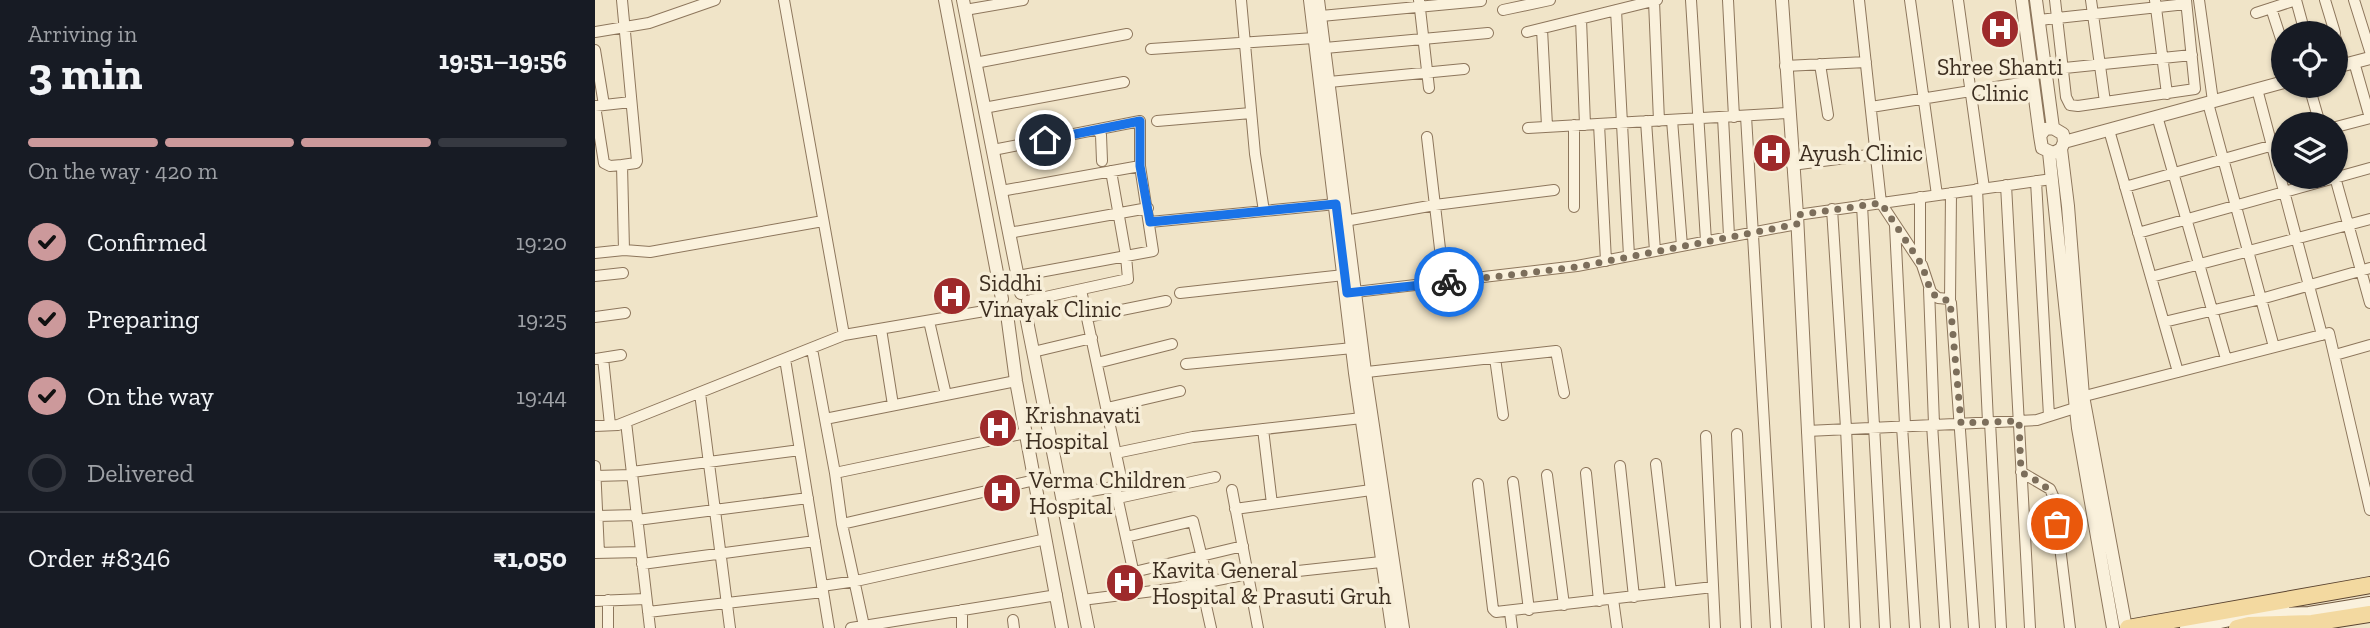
<!DOCTYPE html>
<html lang="en">
<head>
<meta charset="utf-8">
<style>
	:root { --surface:#171b24; --page:#242831; --text:#f1f3f6; --muted:#9ea1a6; --line:#363941; --accent:#cc999b }
	body { margin:0; font-family:"Zilla Slab",serif; background:var(--page); color:var(--text); height:100vh; display:flex; flex-direction:column; font-size:26px; white-space:nowrap }
	* { box-sizing:border-box; margin:0 }
	p { font-size:23px; color:var(--muted) }
	.icon { flex:none; width:38px; height:38px; fill:none; stroke:currentColor; stroke-width:2; stroke-linecap:round; stroke-linejoin:round }
	.map { position:relative; flex:1; overflow:hidden }
	.panel { display:flex; flex-direction:column; background:var(--surface); width:595px }
	.panel>* { flex:none }
	.tools { position:absolute; left:1676px; top:21px; display:grid; gap:14px }
	.tools a { display:grid; place-items:center; width:77px; height:77px; border-radius:50%; background:var(--surface); box-shadow:0 2px 5px #0004; font-size:35px }
	.pin { position:absolute; display:grid; place-items:center; width:60px; height:60px; color:#fff; margin:-30px; border:4px solid #fff; border-radius:50%; box-shadow:0 2px 7px #0007 }
	.courier { position:absolute; display:grid; place-items:center; width:70px; height:70px; margin:-35px; border:5px solid #1a73e8; border-radius:50%; background:#fff; color:#222; box-shadow:0 2px 9px #0007 }
	.summary em { font-style:normal; font-weight:700 }
	.summary div { display:flex; flex-direction:column-reverse }
	.summary { display:flex; align-items:center; justify-content:space-between; height:119px; padding:0 28px }
	h1 { font-size:46px; font-weight:700; line-height:52px }
	.bar { display:grid; grid-template-columns:repeat(4,1fr); gap:10px 7px; align-content:center; height:84px; padding:0 28px }
	.bar i { height:9px; border-radius:5px; background:var(--line) }
	.bar .on { background:var(--accent) }
	.bar p { grid-column:span 4 }
	.line { display:flex; align-items:center; gap:18px; padding:0 28px; border-top:2px solid var(--line) }
	.line div { flex:1 }
	ol { padding:0 28px; list-style:none }
	li { display:flex; align-items:center; gap:21px; height:77px }
	li p { margin-inline-start:auto }
	li .icon { padding:7px; border-radius:50%; background:var(--accent); color:#111; stroke-width:4 }
	li:last-child { color:var(--muted) }
	li i { width:38px; height:38px; border:4px solid var(--line); border-radius:50% }
	main { display:flex; flex:1; min-height:0 }
	.map>svg:first-child { display:block }
</style>
</head>
<body>
<main>
<section class="panel">
<div class="summary"><div><h1>3 min</h1><p>Arriving in</p></div><em>19:51–19:56</em></div>
<div class="bar"><i class="on"></i><i class="on"></i><i class="on"></i><i></i><p>On the way · 420 m</p></div>
<ol>
<li><svg class="icon" aria-label="check" viewBox="0 0 24 24"><path d="M5 12l5 5 9-10"/></svg>Confirmed<p>19:20</p></li>
<li><svg class="icon" aria-label="check" viewBox="0 0 24 24"><path d="M5 12l5 5 9-10"/></svg>Preparing<p>19:25</p></li>
<li><svg class="icon" aria-label="check" viewBox="0 0 24 24"><path d="M5 12l5 5 9-10"/></svg>On the way<p>19:44</p></li>
<li><i></i>Delivered</li>
</ol>
<div class="line" style="height:91px"><div>Order #8346</div><b>₹1,050</b></div>
</section>
<div class="map">
<svg width="1775" height="628" viewBox="0 0 1775 628">
	<rect width="100%" height="100%" fill="#f0e4c8"/>
	<g fill="none" stroke-linecap="round" stroke-linejoin="round">
		<defs>
			<path id="minor" d="M 27,0 L 42,161 L 41,163 L 27,165 L 29,250
				M 189,0 L 249,335 L 407,308
				M 646,0 L 660,154 L 669,211
				M 824,0 L 834,88
				M 1096,0 L 1111,241
				M 1133,0 L 1139,117
				M 1264,0 L 1286,203 L 1327,265 L 1336,292 L 1343,298 L 1354,299 L 1356,303 L 1379,628
				M 1315,0 L 1342,195
				M 1363,0 L 1389,188
				M 1460,0 L 1471,97 L 1475,105 L 1483,106 L 1600,89 L 1591,0
				M 1496,0 L 1510,102
				M 1560,0 L 1572,94
				M 1604,0 L 1618,101
				M 1701,0 L 1710,33
				M 1730,0 L 1740,33
				M 1759,0 L 1775,51
				M 1059,1 L 1064,121
				M 1676,8 L 1689,48
				M 370,10 L 428,0
				M 908,10 L 955,0
				M 1021,10 L 1034,256
				M 1661,13 L 1701,0
				M 726,16 L 886,1
				M 986,19 L 990,125
				M 1444,20 L 1591,4
				M 947,29 L 952,126
				M 0,32 L 54,23 L 120,0
				M 932,32 L 1062,0
				M 1741,39 L 1749,65
				M 730,48 L 893,33
				M 556,49 L 719,38
				M 0,50 L 9,105
				M 1759,62 L 1775,118
				M 380,63 L 532,34
				M 1225,64 L 1233,115
				M 1190,66 L 1271,62
				M 1450,70 L 1597,55
				M 734,82 L 869,69
				M 1714,86 L 1725,124
				M 1662,89 L 1727,335
				M 1613,103 L 1679,347
				M 1276,107 L 1438,81
				M 389,108 L 529,82
				M 1151,116 L 1181,628
				M 1562,116 L 1631,359
				M 1128,117 L 1134,236
				M 1077,120 L 1087,246
				M 562,121 L 656,113
				M 1051,121 L 1060,251
				M 1004,124 L 1011,261
				M 979,125 L 979,207
				M 1741,127 L 1775,118
				M 933,128 L 1193,113
				M 502,130 L 506,135 L 507,161
				M 1514,130 L 1583,372
				M 832,137 L 849,283
				M 398,150 L 545,121 L 545,166 L 558,251 L 423,276
				M 27,165 L 15,166 L 9,163 L 0,106 L 36,102
				M 1197,165 L 1281,154
				M 1740,177 L 1775,303
				M 1441,181 L 1454,416
				M 1411,185 L 1435,628
				M 1530,187 L 1689,142
				M 1382,189 L 1393,422
				M 406,191 L 545,166
				M 1267,205 L 1290,628
				M 1237,209 L 1251,428 L 1260,628
				M 1202,215 L 1457,179
				M 555,222 L 741,204
				M 744,222 L 840,205 L 959,190
				M 1300,226 L 1310,425
				M 414,233 L 553,208
				M 1543,233 L 1775,168
				M 0,253 L 29,250 L 55,252 L 228,221
				M 1325,261 L 1325,197
				M 0,276 L 28,273
				M 1556,277 L 1775,219
				M 1334,289 L 1339,424
				M 585,293 L 749,275
				M 752,293 L 982,266 L 1202,224
				M 432,301 L 533,279 L 531,256 L 516,171
				M 1355,301 L 1356,193
				M 0,317 L 30,313
				M 492,317 L 571,301
				M 334,321 L 351,395
				M 1569,322 L 1666,299 L 1775,268
				M 286,329 L 298,405
				M 217,349 L 240,473 L 247,524 L 269,626
				M 438,352 L 497,338
				M 1740,355 L 1775,345
				M 8,358 L 15,425
				M 900,358 L 908,415
				M 0,359 L 26,355
				M 190,359 L 234,628
				M 502,363 L 577,344
				M 591,364 L 758,348
				M 763,373 L 961,351 L 969,393
				M 105,393 L 135,628
				M 1482,398 L 1734,333 L 1775,510
				M 512,408 L 585,391
				M 230,419 L 421,381
				M 31,422 L 55,628
				M 1395,422 L 1406,628
				M 1337,424 L 1350,628
				M 0,426 L 23,425 L 249,335
				M 1307,426 L 1320,628
				M 668,429 L 677,504
				M 1212,431 L 1442,420 L 1480,408
				M 1142,434 L 1151,628
				M 1111,436 L 1120,628
				M 521,453 L 598,437 L 767,418
				M 1061,464 L 1076,592
				M 0,466 L 4,553
				M 1025,466 L 1039,597
				M 37,472 L 205,450
				M 1426,472 L 1455,489 L 1459,498 L 1475,628
				M 240,473 L 431,433
				M 991,473 L 1004,601
				M 952,475 L 969,605
				M 0,476 L 37,475
				M 918,482 L 934,610
				M 883,484 L 898,609 L 901,612 L 1118,587
				M 520,487 L 543,593
				M 637,490 L 663,628
				M 467,496 L 524,486 L 527,482 L 486,290
				M 523,498 L 620,477
				M 640,509 L 776,490
				M 2,516 L 42,515
				M 42,520 L 213,498
				M 247,524 L 440,480
				M 531,537 L 598,521 L 613,582
				M 0,553 L 46,552
				M 47,564 L 220,541
				M 703,571 L 786,562
				M 539,572 L 648,546
				M 606,583 L 616,628
				M 227,586 L 261,581 L 451,539
				M 1018,599 L 1022,628
				M 13,600 L 13,628
				M 487,600 L 582,588 L 653,574
				M 0,601 L 51,599
				M 367,610 L 367,628
				M 53,612 L 228,592
				M 915,612 L 917,628
				M 418,620 L 419,628
				M 256,628 L 462,595"/>
			<path id="tertiary" d="M 350,0 L 407,299
				M 368,0 L 426,293
				M 715,0 L 760,373 L 797,628
				M 723,0 L 770,372 L 808,628
				M 1187,0 L 1202,215 L 1223,628
				M 1427,0 L 1445,136
				M 1441,0 L 1458,128
				M 1741,67 L 1775,58
				M 1469,142 L 1468,134 L 1458,128 L 1450,129 L 1445,136 L 1447,148 L 1458,153 L 1466,149 L 1469,142 L 1689,82
				M 1466,149 L 1473,206 L 1488,396 L 1531,628
				M 1454,152 L 1483,428 L 1518,628
				M 430,311 L 493,628
				M 412,314 L 421,381 L 467,628"/>
			<path id="secondary" d="M 1678,615 L 1714,614 L 1775,604
				M 1592,628 L 1687,608"/>
			<path id="primary" d="M 1533,628 L 1775,585
				M 1642,628 L 1654,625 L 1717,623 L 1775,614"/>
		</defs>
		<use href="#minor" stroke="#8d765c" stroke-width="12"/>
		<use href="#tertiary" stroke="#8d765c" stroke-width="14"/>
		<use href="#secondary" stroke="#6f573f" stroke-width="16"/>
		<use href="#primary" stroke="#5b4430" stroke-width="18"/>
		<use href="#minor" stroke="#faf1dc" stroke-width="10"/>
		<use href="#tertiary" stroke="#faf1dc" stroke-width="12"/>
		<use href="#secondary" stroke="#faf1dc" stroke-width="14"/>
		<use href="#primary" stroke="#f3d9a0" stroke-width="16"/>
	</g>
	<g fill="none" stroke-linecap="round" stroke-linejoin="round">
		<path stroke="#7c6e5b" stroke-width="7" stroke-dasharray="0 12.6" d="M 854,282 L 982,267 L 1202,224 L 1202,215 L 1286,203 L 1327,265 L 1336,292 L 1343,298 L 1355,301 L 1366,423 L 1424,421 L 1426,472 C 1458,490 1458,488 1462,524"/>
		<path stroke="#1a73e8" stroke-width="9" d="M 450,140 L 545,121 L 545,166 L 555,222 L 741,204 L 752,293 L 854,282"/>
	</g>
	<defs>
		<symbol id="hospital-disc" viewBox="-11 -11 22 22"><circle r="9.5" fill="#9e2a2b" stroke="#f7eed8"/><path d="M-5-5h3v3.5h4V-5h3V5h-3V1.5h-4V5h-3Z" fill="#fff"/></symbol>
	</defs>
	<g fill-rule="evenodd">
		<use href="#hospital-disc" x="1383" y="7" width="44" height="44"/>
		<use href="#hospital-disc" x="1155" y="131" width="44" height="44"/>
		<use href="#hospital-disc" x="335" y="274" width="44" height="44"/>
		<use href="#hospital-disc" x="381" y="406" width="44" height="44"/>
		<use href="#hospital-disc" x="385" y="471" width="44" height="44"/>
		<use href="#hospital-disc" x="508" y="561" width="44" height="44"/>
	</g>
	<g text-anchor="middle" dominant-baseline="central" stroke-width="7" stroke-linejoin="round" paint-order="stroke">
		<g font-size="23" fill="#3d2e20" stroke="#f7eed8" text-anchor="start">
			<text x="1405" y="67" text-anchor="middle">Shree Shanti<tspan x="1405" dy="26">Clinic</tspan></text>
			<text x="1204" y="153">Ayush Clinic</text>
			<text x="384" y="283">Siddhi<tspan x="384" dy="26">Vinayak Clinic</tspan></text>
			<text x="430" y="415">Krishnavati<tspan x="430" dy="26">Hospital</tspan></text>
			<text x="434" y="480">Verma Children<tspan x="434" dy="26">Hospital</tspan></text>
			<text x="557" y="570">Kavita General<tspan x="557" dy="26">Hospital &amp; Prasuti Gruh</tspan></text>
		</g>
	</g>
</svg>
<div class="tools">
<a><svg class="icon" aria-label="locate" viewBox="0 0 24 24"><circle cx="12" cy="12" r="6"/><path d="M12 2v4M12 18v4M2 12h4M18 12h4"/></svg></a>
<a><svg class="icon" aria-label="layers" viewBox="0 0 24 24"><path d="M12 4l9 5-9 5-9-5zM3 14l9 5 9-5"/></svg></a>
</div>
<div class="pin" style="left:1462px;top:524px;background:#ea580c"><svg class="icon" aria-label="bag" viewBox="0 0 24 24"><path d="M5 8h14l-1 12H6zM9 8a3 3 0 0 1 6 0"/></svg></div>
<div class="pin" style="left:450px;top:140px;background:#1f2937"><svg class="icon" aria-label="home" viewBox="0 0 24 24"><path d="M3 11l9-7 9 7M6 9v11h12V9"/></svg></div>
<div class="courier" style="left:854px;top:282px"><svg class="icon" aria-label="bike" viewBox="0 0 24 24"><circle cx="6" cy="16" r="4"/><circle cx="18" cy="16" r="4"/><path d="M6 16l4-8h5l3 8M10 8l3 8H6M13 5h3"/></svg></div>
</div>
</main>
</body>
</html>
